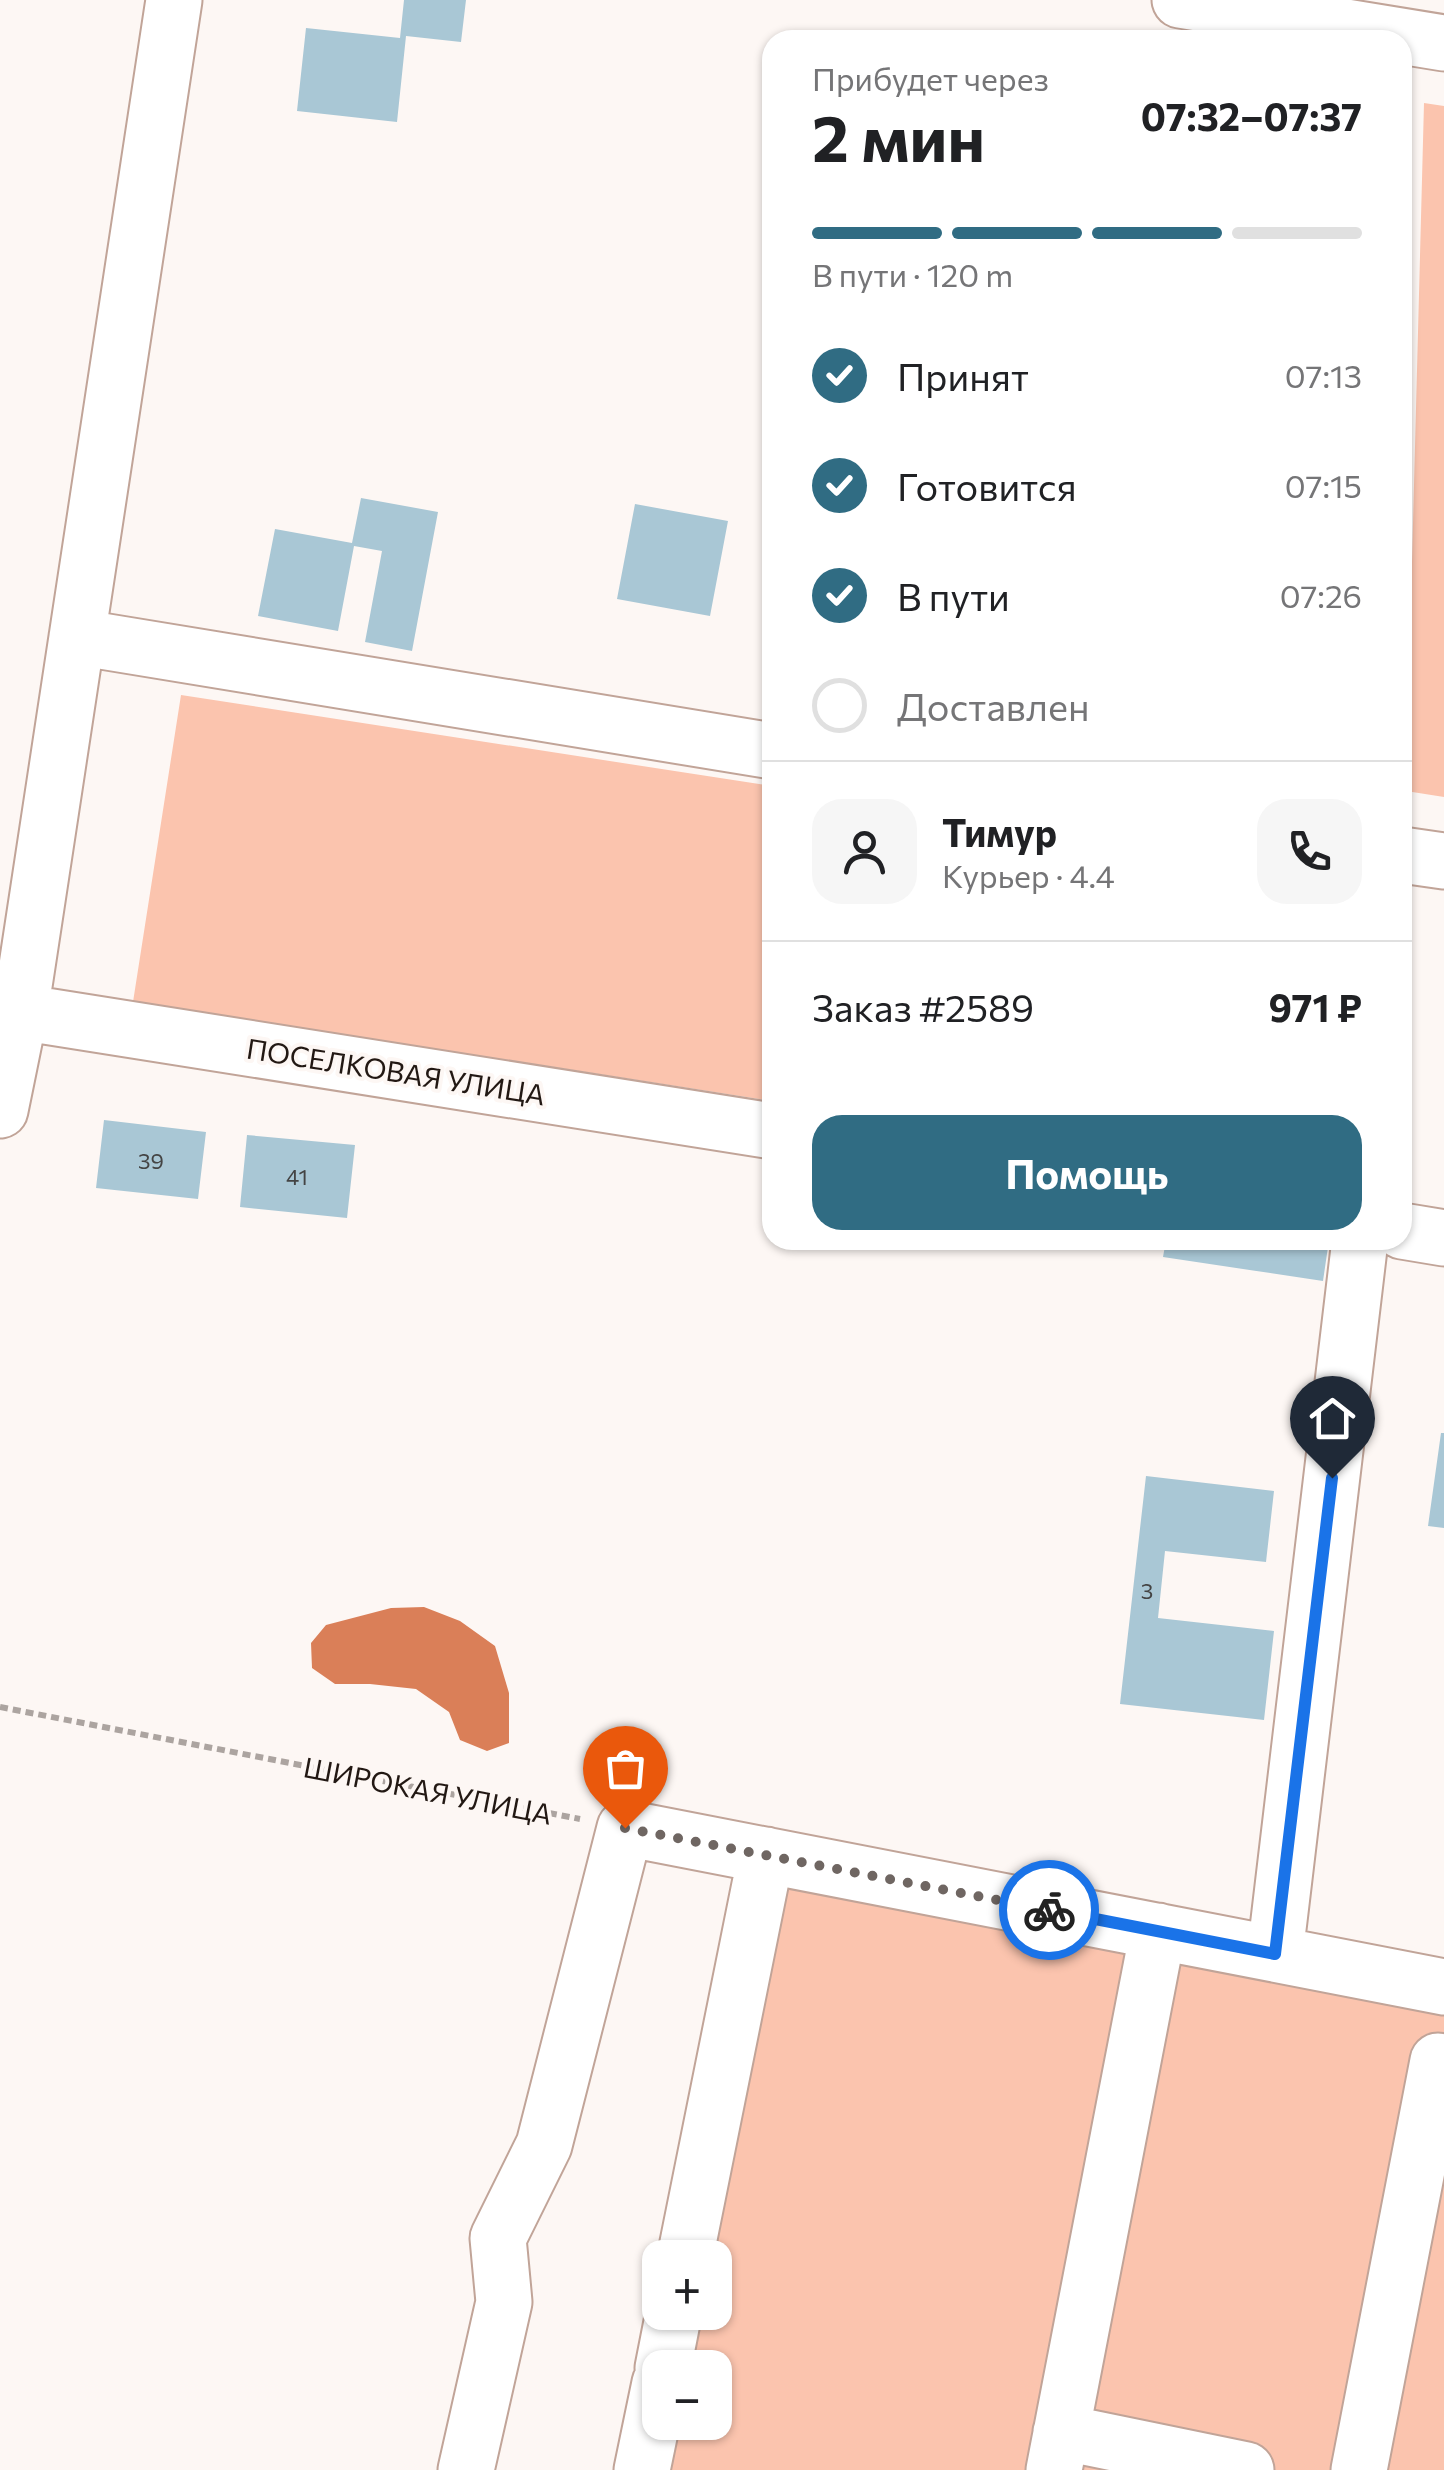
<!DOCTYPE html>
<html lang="ru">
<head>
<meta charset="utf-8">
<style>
	:root { --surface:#fff; --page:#f6f6f6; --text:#202124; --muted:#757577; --line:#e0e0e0; --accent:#306c83 }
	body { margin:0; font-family:Commissioner,sans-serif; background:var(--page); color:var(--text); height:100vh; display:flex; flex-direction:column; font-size:38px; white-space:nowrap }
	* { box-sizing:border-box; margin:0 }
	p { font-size:32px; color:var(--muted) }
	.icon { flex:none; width:55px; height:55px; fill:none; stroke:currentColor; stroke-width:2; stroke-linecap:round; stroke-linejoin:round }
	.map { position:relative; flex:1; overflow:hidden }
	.panel { position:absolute; left:762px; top:30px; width:650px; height:1220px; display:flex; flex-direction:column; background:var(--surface); border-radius:30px; box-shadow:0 2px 8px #0004 }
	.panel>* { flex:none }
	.buttons { position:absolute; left:642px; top:2240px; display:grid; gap:20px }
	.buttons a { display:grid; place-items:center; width:90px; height:90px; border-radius:20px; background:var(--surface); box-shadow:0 2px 8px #0004; font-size:50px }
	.pin { position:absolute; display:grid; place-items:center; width:85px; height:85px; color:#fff; margin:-102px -42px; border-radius:50% 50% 50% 0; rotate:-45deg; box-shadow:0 0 10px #0007 }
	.pin .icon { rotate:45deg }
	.courier { position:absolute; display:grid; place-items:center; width:100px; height:100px; margin:-50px; border:8px solid #1a73e8; border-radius:50%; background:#fff; color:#222; box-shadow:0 2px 12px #0007 }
	.head em { font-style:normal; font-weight:700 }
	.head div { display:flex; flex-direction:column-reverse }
	.head { display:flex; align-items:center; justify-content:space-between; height:170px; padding:0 50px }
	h1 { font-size:65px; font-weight:700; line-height:75px }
	.bar { display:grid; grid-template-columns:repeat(4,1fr); gap:15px 10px; align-content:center; height:120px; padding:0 50px }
	.bar i { height:12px; border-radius:8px; background:var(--line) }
	.bar .selected { background:var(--accent) }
	.bar p { grid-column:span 4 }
	.line { display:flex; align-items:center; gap:25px; padding:0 50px; border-top:2px solid var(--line) }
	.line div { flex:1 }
	.round { display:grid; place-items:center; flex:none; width:105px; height:105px; border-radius:30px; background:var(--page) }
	ol { padding:0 50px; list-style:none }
	li { display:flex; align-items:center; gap:30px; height:110px }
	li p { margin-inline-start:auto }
	li .icon { padding:10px; border-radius:50%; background:var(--accent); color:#fff; stroke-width:4 }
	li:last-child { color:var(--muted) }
	li i { width:55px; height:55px; border:5px solid var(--line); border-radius:50% }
	.action { display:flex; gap:20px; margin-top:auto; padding:20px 50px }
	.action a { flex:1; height:115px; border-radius:30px; background:var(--accent); color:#fff; font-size:40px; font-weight:700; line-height:115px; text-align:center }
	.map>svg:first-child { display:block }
</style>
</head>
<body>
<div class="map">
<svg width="1444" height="2470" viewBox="0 0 1444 2470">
	<rect width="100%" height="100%" fill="#fdf7f4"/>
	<path fill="#fbc4ae" d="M 1424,103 L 1444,106 L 1444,797 L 1406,791 Z
		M 181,695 L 772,786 L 772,1101 L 133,1002 Z
		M 766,1855 L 1444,1987 L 1444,2470 L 642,2470 L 660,2422 L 715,2422 L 715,2368 L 663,2367 L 674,2313 L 715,2312 L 715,2258 L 685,2257 Z"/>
	<path fill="#da7f58" d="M 424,1607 L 460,1621 L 495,1646 L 509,1693 L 509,1743 L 487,1751 L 460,1740 L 449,1712 L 416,1689 L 370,1684 L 335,1684 L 312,1668 L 311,1643 L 326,1625 L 391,1608 Z"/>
	<path fill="#a9c7d5" d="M 404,0 L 466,0 L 461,42 L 406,36 L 397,122 L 297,111 L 306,28 L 400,38 Z
		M 361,498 L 438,512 L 412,651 L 365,642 L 382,551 L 354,546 L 338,631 L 258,616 L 275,529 L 352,543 Z
		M 635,504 L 728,521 L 710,616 L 617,599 Z
		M 104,1120 L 206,1132 L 198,1199 L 96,1188 Z
		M 247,1135 L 355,1145 L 347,1218 L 240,1207 Z
		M 1166,1240 L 1329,1240 L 1323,1281 L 1163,1257 Z
		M 1441,1433 L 1444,1433 L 1444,1528 L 1428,1526 Z
		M 1146,1476 L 1274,1491 L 1266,1562 L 1165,1551 L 1158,1618 L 1274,1631 L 1264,1720 L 1120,1704 Z"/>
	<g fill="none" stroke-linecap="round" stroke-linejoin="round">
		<defs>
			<path id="minor" d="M 1180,0 L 1444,43
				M 77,637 L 772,751
				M 1402,855 L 1444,861
				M 20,1012 L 772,1131
				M 0,1110 L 20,1012 L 174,0
				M 1402,1231 L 1444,1238
				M 1275,1954 L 1360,1240
				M 685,2258 L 766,1855
				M 663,2368 L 674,2312
				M 1061,2432 L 1246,2470
				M 466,2470 L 504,2302 L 498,2238 L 544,2145 L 625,1828 L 1444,1987
				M 642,2470 L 660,2383
				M 1054,2470 L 1158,1931
				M 1359,2470 L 1438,2061"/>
		</defs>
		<use href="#minor" stroke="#c1a498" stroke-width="59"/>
		<path stroke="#aca4a0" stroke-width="6" stroke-dasharray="8 5" stroke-linecap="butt" d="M 0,1707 L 580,1819"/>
		<use href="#minor" stroke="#fff" stroke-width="55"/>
	</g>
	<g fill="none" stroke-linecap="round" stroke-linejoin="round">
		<path stroke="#6f6662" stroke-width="10" stroke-dasharray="0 18" d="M 625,1828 L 1049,1910"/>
		<path stroke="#1a73e8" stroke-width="12" d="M 1049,1910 L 1275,1954 L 1332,1478"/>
	</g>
	<g text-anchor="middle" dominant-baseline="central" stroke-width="8" stroke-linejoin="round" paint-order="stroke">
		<g font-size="22" fill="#444">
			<text x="151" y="1160">39</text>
			<text x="297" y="1176">41</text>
			<text x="1147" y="1590">3</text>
		</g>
		<g font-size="28" fill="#221813" stroke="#fdf7f4">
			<text transform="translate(396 1071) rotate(9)">ПОСЕЛКОВАЯ УЛИЦА</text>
			<text transform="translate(428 1790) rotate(11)">ШИРОКАЯ УЛИЦА</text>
		</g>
	</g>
</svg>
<div class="buttons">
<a>+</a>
<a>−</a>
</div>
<div class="pin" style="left:625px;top:1828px;background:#ea580c"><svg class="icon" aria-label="bag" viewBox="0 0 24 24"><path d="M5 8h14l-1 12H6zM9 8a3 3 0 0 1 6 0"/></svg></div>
<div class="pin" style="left:1332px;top:1478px;background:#1f2937"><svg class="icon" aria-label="home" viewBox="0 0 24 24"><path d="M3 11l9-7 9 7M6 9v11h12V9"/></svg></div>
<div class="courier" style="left:1049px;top:1910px"><svg class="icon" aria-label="bike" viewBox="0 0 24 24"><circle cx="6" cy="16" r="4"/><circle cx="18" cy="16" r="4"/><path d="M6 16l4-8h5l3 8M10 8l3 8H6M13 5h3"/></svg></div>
<section class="panel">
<div class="head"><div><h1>2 мин</h1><p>Прибудет через</p></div><em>07:32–07:37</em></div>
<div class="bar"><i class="selected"></i><i class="selected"></i><i class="selected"></i><i></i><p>В пути · 120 m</p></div>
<ol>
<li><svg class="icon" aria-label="check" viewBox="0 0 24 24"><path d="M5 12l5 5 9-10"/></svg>Принят<p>07:13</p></li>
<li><svg class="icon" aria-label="check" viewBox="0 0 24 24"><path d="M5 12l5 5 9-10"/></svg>Готовится<p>07:15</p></li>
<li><svg class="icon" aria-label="check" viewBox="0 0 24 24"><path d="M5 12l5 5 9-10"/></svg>В пути<p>07:26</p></li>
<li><i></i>Доставлен</li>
</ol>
<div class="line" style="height:180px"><a class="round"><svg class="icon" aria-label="person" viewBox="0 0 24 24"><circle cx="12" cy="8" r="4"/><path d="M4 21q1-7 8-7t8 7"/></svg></a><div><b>Тимур</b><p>Курьер · 4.4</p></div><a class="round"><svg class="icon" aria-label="phone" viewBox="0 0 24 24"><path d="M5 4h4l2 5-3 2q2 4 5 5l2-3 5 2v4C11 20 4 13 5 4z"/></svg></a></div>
<div class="line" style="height:130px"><div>Заказ #2589</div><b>971 ₽</b></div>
<div class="action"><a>Помощь</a></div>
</section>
</div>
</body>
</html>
